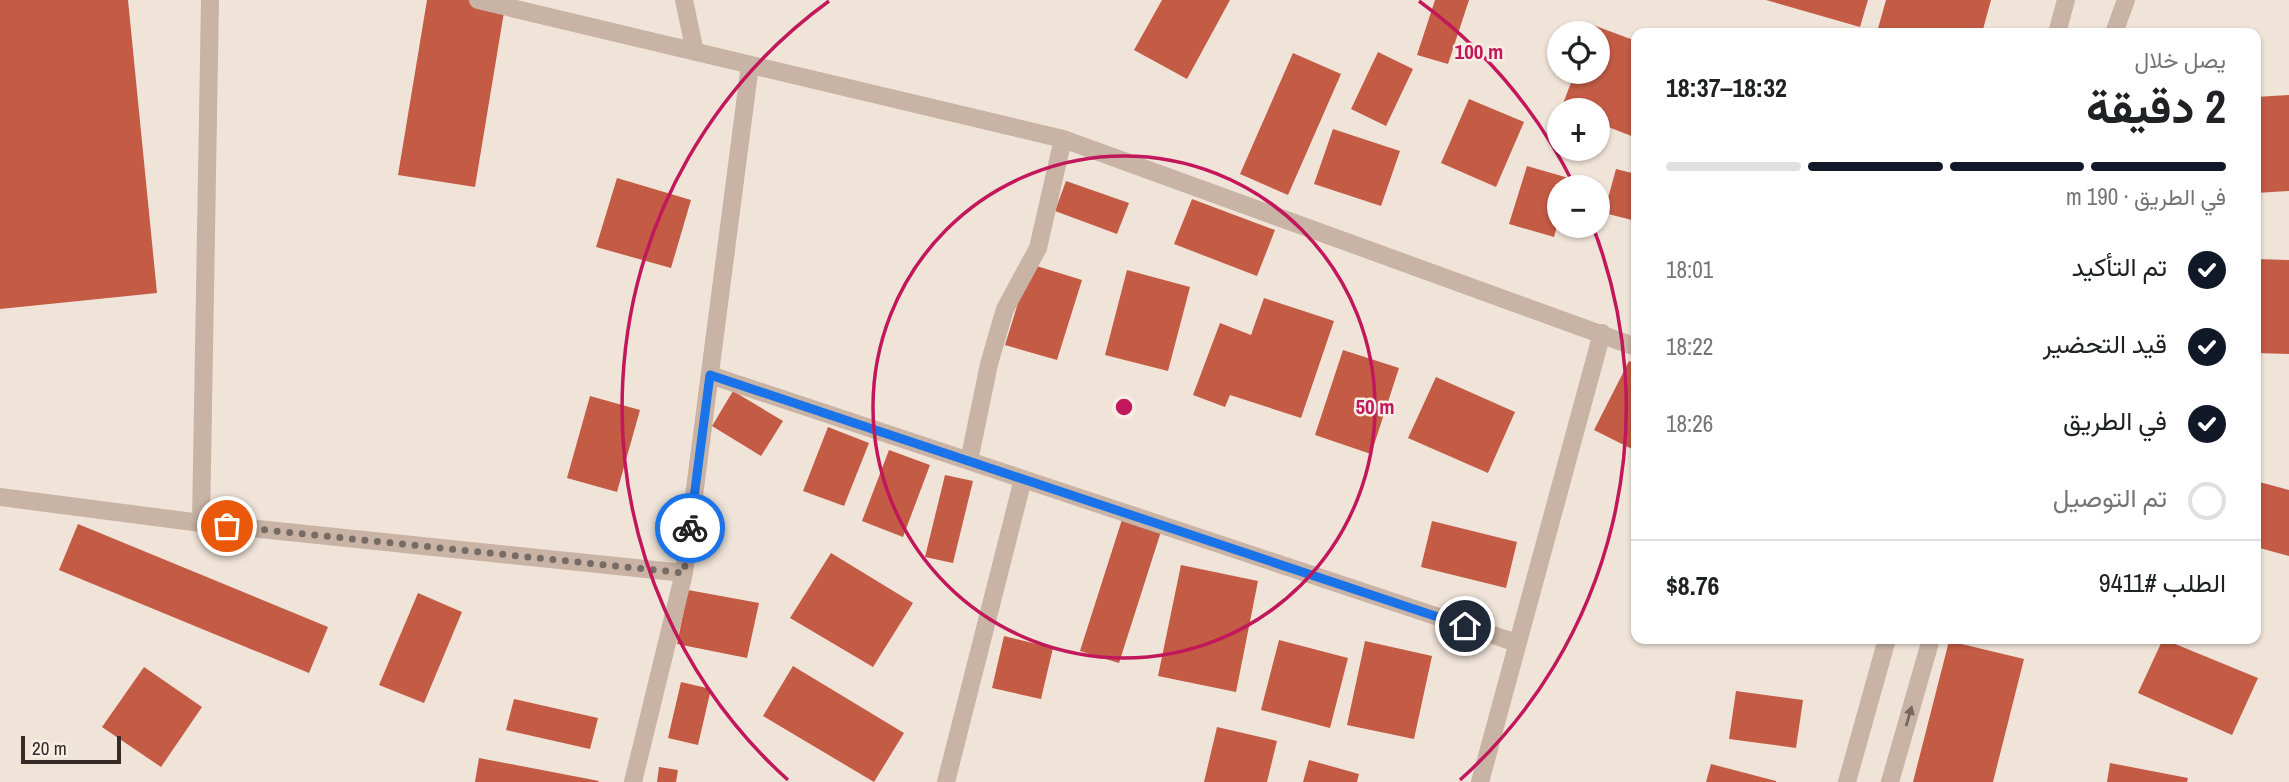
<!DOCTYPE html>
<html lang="ar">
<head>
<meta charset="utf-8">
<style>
	:root { --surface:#fff; --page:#f2f2f2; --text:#202124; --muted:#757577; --line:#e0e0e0; --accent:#111827 }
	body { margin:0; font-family:"Archivo Narrow",Vazirmatn,sans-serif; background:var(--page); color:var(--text); direction:rtl; height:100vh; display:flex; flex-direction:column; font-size:26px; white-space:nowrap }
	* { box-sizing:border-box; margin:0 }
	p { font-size:23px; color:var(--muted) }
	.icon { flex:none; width:38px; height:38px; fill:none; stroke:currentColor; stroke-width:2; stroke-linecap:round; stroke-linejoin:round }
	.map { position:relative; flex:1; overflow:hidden; direction:ltr }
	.side { position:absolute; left:1631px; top:28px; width:630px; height:616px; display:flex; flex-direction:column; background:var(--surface); border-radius:14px; box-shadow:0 2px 5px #0004; direction:rtl }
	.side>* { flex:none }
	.controls { position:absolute; left:1547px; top:21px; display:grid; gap:14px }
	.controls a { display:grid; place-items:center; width:63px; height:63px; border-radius:50%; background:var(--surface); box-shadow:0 2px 5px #0004; font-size:35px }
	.scale { position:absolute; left:21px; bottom:18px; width:100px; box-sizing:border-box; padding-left:7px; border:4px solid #342a26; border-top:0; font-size:19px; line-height:24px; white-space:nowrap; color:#342a26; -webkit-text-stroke:5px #f8eee5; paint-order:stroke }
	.pin { position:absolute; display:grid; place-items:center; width:60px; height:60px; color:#fff; margin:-30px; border:4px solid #fff; border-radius:50%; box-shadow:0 2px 7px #0007 }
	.courier { position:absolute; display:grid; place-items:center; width:70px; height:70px; margin:-35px; border:5px solid #1a73e8; border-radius:50%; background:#fff; color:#222; box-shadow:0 2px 9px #0007 }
	.summary em { font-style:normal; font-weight:700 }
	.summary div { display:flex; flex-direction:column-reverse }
	.summary { display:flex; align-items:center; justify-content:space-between; height:119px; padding:0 35px }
	h1 { font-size:46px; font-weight:700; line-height:52px }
	.bar { display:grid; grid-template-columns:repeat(4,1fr); gap:10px 7px; align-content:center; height:84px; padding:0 35px }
	.bar i { height:9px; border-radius:5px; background:var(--line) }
	.bar .current { background:var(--accent) }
	.bar p { grid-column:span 4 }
	.line { display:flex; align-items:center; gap:18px; padding:0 35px; border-top:2px solid var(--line) }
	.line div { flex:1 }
	ol { padding:0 35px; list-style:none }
	li { display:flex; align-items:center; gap:21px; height:77px }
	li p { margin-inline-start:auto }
	li .icon { padding:7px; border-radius:50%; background:var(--accent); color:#fff; stroke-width:4 }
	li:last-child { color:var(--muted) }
	li i { width:38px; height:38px; border:4px solid var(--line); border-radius:50% }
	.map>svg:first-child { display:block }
</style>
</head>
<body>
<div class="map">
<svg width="2289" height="782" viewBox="0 0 2289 782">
	<rect width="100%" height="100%" fill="#f0e4d9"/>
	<path fill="#c35b45" d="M 0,0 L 128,0 L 157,293 L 0,309 Z
		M 427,0 L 468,0 L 505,6 L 475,187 L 398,175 Z
		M 1162,0 L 1230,0 L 1187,79 L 1134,50 Z
		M 1435,0 L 1469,0 L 1448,64 L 1417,55 Z
		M 1766,0 L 1868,0 L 1860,27 Z
		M 1886,0 L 1991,0 L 1982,33 L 1883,33 L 1877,32 Z
		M 1593,25 L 1636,41 L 1634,137 L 1598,123 L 1598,110 L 1561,109 L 1575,72 L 1598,72 L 1598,33 L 1590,33 Z
		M 1378,52 L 1413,69 L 1386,126 L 1351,109 Z
		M 1293,53 L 1341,74 L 1288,195 L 1240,174 Z
		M 2289,95 L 2289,191 L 2256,193 L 2256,97 Z
		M 1469,99 L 1524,122 L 1496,187 L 1441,163 Z
		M 1333,129 L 1400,151 L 1381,206 L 1314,184 Z
		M 1527,166 L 1572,179 L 1569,187 L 1559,187 L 1559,219 L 1554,237 L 1509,224 Z
		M 1616,169 L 1636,174 L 1636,221 L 1604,213 Z
		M 617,178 L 691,200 L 671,268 L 596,247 Z
		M 1066,181 L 1129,203 L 1117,234 L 1055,211 Z
		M 1192,199 L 1275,230 L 1257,276 L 1174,244 Z
		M 2256,259 L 2289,260 L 2289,354 L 2256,353 Z
		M 1030,264 L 1082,280 L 1057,360 L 1005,345 Z
		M 1127,270 L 1190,287 L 1168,371 L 1105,355 Z
		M 1264,298 L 1334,321 L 1301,418 L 1230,395 L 1225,407 L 1193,395 L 1220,323 L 1251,335 Z
		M 1343,350 L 1399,368 L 1371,454 L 1315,435 Z
		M 1629,361 L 1636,364 L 1636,451 L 1594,430 Z
		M 1436,377 L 1515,412 L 1488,473 L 1408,438 Z
		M 733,391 L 783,421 L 761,456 L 712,426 Z
		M 590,396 L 640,410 L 617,492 L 567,478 Z
		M 828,427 L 869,443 L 844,506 L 803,491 Z
		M 889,450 L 930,465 L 903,537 L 862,521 Z
		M 945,475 L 973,481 L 953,563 L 925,557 Z
		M 2256,481 L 2289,490 L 2289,556 L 2256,547 Z
		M 1126,507 L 1165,519 L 1119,663 L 1080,651 Z
		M 1432,521 L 1517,542 L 1506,588 L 1421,567 Z
		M 78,524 L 328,627 L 309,673 L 59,570 Z
		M 831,553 L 913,603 L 873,667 L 790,618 Z
		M 1181,565 L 1258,581 L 1236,692 L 1158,676 Z
		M 688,590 L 759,603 L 747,658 L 677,644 Z
		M 418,593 L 462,612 L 424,703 L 379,685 Z
		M 1004,636 L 1053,648 L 1041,699 L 992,688 Z
		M 2163,639 L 2258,678 L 2232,735 L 2138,693 Z
		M 1279,640 L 1348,658 L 1330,728 L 1261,710 Z
		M 1365,641 L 1432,656 L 1414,739 L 1347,725 Z
		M 1949,641 L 2024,659 L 1993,782 L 1913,782 Z
		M 793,666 L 904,733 L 874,782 L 763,716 Z
		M 144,667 L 202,707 L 161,767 L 102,727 Z
		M 681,682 L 711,689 L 698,745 L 668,738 Z
		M 1736,691 L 1803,700 L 1796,748 L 1729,739 Z
		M 514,699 L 598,718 L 590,749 L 506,730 Z
		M 1217,727 L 1277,741 L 1267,782 L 1204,782 Z
		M 479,758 L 599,781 L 598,782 L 475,782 Z
		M 1309,760 L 1359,774 L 1357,782 L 1303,782 Z
		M 2110,763 L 2188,778 L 2187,782 L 2107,782 Z
		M 1711,764 L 1776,781 L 1776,782 L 1706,782 Z
		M 659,767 L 678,770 L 676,782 L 657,782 Z"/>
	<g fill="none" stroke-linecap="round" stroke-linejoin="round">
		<path stroke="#c8b3a5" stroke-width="18" d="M 478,0 L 1063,139 L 1636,347
			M 684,0 L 695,52
			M 2057,33 L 2066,0
			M 2114,33 L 2126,0
			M 710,375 L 1517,643
			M 969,461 L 989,364 L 1005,309 L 1038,248 L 1063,139
			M 0,497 L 201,523 L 684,573
			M 201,523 L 210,0
			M 633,782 L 684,573 L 750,65
			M 946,782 L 1023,479
			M 1480,782 L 1602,333
			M 1847,782 L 1887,639
			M 1890,782 L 1931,639"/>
	</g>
	<defs><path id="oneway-solid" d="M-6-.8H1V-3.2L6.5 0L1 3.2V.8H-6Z" transform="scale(1.75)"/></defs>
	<use fill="#77685f" href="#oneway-solid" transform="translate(1909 716) rotate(-74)"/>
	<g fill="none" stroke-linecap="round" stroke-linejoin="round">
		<path stroke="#766b65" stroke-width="7" stroke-dasharray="0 12.6" d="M 227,526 L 684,573 L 690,528"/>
		<path stroke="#1a73e8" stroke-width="9" d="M 690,528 L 710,375 L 1465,626"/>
	</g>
	<g fill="none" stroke="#c2185b" stroke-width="3.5">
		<circle cx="1124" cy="407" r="251"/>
		<path d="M788 780A502 502 0 0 1 829 1M1419 1A502 502 0 0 1 1575 187M1593 227A502 502 0 0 1 1460 780"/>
	</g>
	<circle cx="1124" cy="407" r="10" fill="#c2185b" stroke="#f8eee5" stroke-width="3.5"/>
	<g font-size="21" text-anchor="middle" font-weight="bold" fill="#c2185b" stroke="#f8eee5" stroke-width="5" stroke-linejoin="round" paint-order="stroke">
		<text x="1479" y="59">100 m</text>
		<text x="1375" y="414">50 m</text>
	</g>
</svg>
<div class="controls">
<a><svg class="icon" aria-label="locate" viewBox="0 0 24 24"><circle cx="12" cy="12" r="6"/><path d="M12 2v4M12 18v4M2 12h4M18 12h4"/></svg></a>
<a>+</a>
<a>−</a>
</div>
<div class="scale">20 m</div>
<div class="pin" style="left:227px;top:526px;background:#ea580c"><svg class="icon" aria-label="bag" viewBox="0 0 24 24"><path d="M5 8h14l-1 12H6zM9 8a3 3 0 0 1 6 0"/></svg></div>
<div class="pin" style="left:1465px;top:626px;background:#1f2937"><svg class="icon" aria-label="home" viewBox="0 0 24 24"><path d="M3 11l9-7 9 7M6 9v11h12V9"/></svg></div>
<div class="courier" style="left:690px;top:528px"><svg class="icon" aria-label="bike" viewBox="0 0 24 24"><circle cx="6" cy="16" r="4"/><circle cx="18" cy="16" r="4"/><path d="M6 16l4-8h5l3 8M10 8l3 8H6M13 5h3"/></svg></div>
<section class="side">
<div class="summary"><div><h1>2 دقيقة</h1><p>يصل خلال</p></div><em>18:32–18:37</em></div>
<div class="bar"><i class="current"></i><i class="current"></i><i class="current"></i><i></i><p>في الطريق · 190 m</p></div>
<ol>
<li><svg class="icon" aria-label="check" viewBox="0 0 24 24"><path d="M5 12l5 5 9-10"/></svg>تم التأكيد<p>18:01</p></li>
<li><svg class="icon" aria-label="check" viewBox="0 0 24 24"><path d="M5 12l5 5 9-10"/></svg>قيد التحضير<p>18:22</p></li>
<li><svg class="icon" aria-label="check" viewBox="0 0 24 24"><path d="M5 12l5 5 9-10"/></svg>في الطريق<p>18:26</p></li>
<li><i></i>تم التوصيل</li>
</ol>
<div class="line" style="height:91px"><div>الطلب #9411</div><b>$8.76</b></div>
</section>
</div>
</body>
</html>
